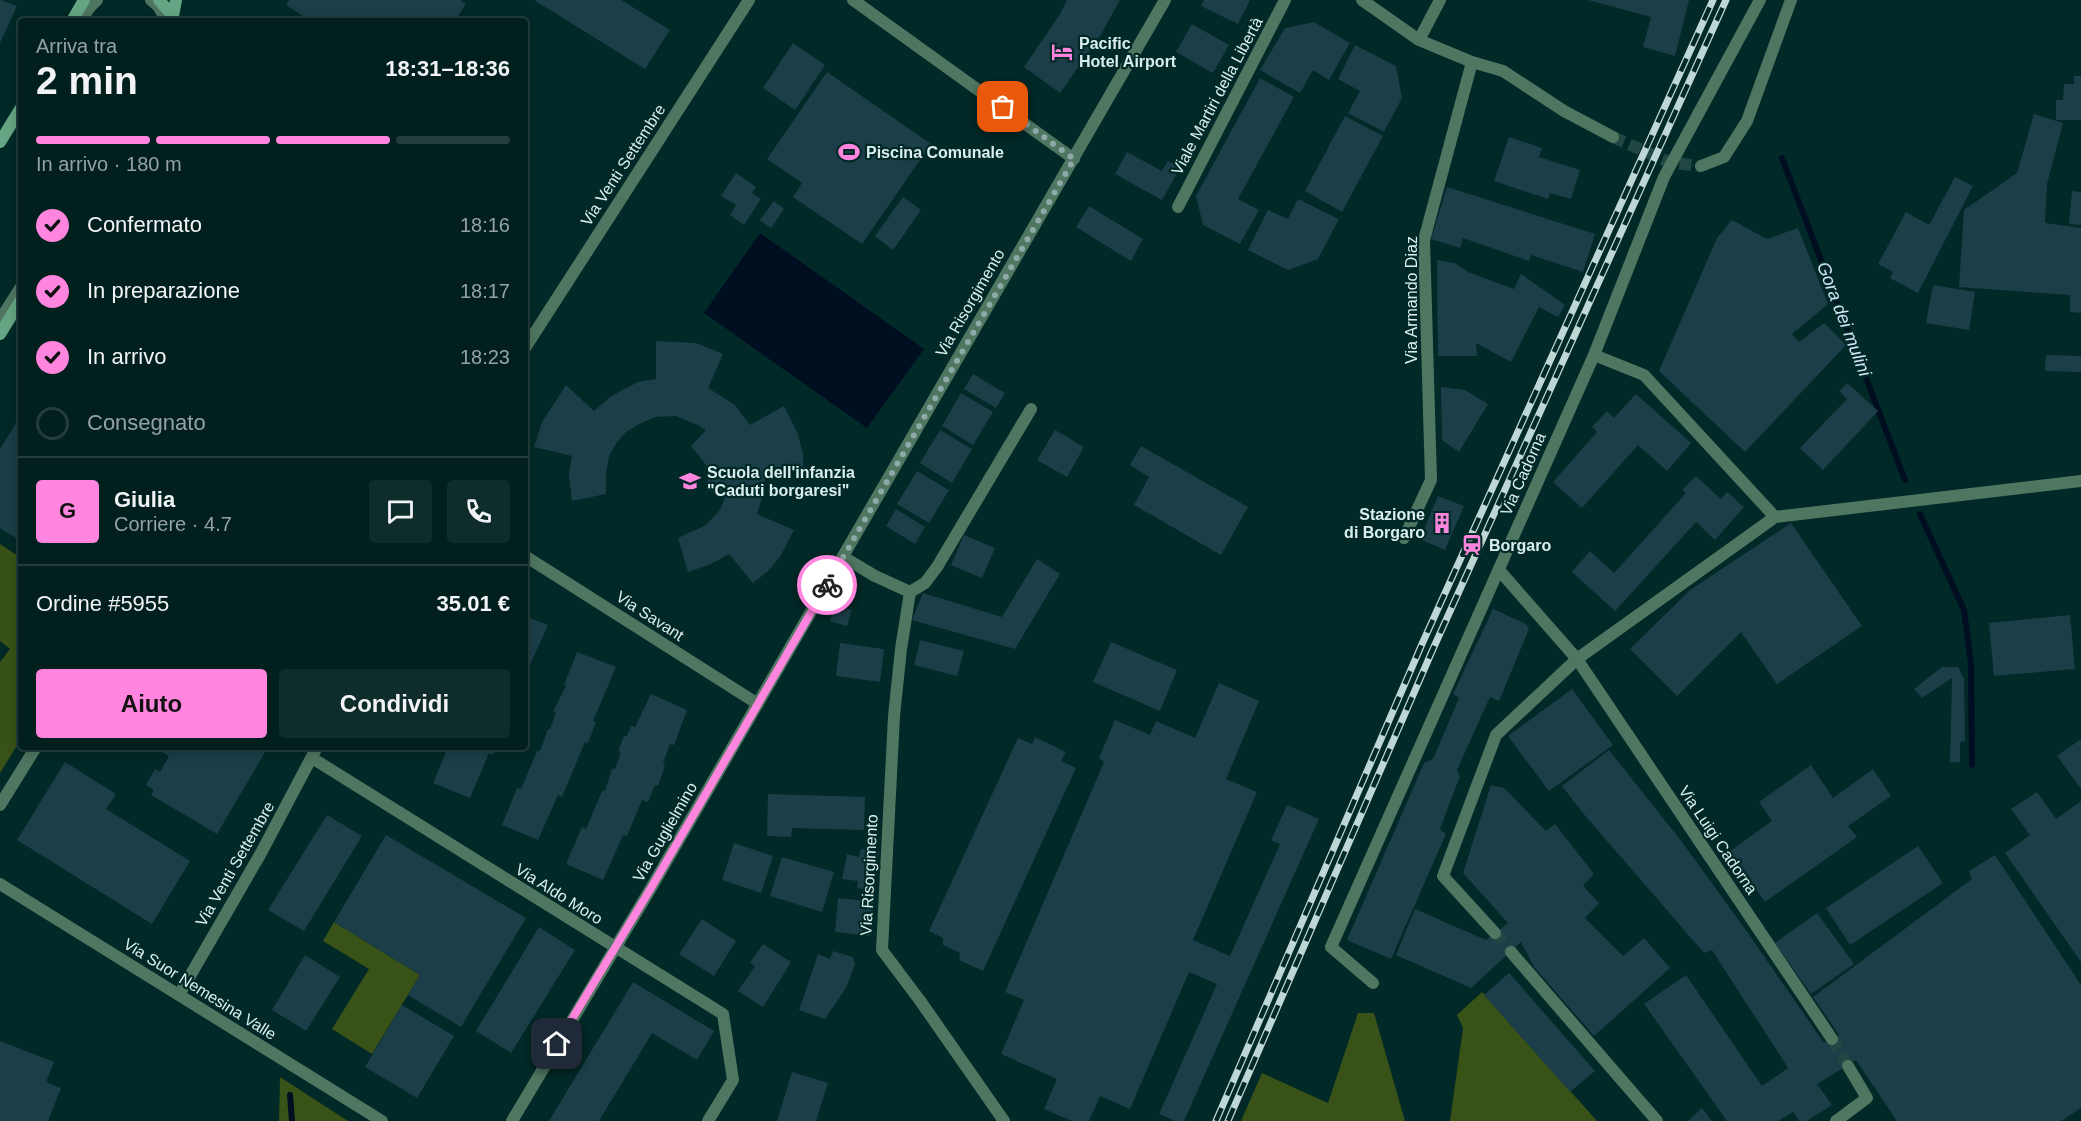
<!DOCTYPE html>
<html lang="it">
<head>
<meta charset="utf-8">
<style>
	:root { --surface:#001f1d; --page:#0e2c2a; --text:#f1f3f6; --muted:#95a2a4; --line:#223d3b; --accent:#ff85de }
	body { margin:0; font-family:Arial,sans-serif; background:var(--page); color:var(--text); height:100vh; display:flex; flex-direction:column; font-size:22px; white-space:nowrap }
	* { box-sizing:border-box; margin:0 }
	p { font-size:20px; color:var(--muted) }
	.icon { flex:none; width:33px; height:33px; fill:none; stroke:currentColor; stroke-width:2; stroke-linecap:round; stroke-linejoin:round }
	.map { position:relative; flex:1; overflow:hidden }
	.details { position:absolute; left:18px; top:18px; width:510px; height:732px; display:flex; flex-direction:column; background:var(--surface); border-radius:6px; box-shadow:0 3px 15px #0003,0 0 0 2px var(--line) }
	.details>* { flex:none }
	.pin { position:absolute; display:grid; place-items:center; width:51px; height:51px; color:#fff; margin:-26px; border-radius:12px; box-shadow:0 3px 9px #0006 }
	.courier { position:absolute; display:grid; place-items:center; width:60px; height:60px; margin:-30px; border:4px solid #ff85de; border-radius:50%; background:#fff; color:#222; box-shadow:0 2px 8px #0007 }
	.headline em { font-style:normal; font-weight:700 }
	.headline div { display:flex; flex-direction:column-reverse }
	.headline { display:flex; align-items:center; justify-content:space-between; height:102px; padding:0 18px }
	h1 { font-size:39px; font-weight:700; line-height:45px }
	.bar { display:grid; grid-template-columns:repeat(4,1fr); gap:9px 6px; align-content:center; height:72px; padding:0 18px }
	.bar i { height:8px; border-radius:4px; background:var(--line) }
	.bar .active { background:var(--accent) }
	.bar p { grid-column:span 4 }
	.line { display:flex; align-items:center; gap:15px; padding:0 18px; border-top:2px solid var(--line) }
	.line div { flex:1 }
	.round { display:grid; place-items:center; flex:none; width:63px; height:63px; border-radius:6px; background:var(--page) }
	ol { padding:0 18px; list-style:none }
	li { display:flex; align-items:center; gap:18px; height:66px }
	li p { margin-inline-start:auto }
	li .icon { padding:6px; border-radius:50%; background:var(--accent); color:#111; stroke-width:4 }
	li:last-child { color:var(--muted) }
	li i { width:33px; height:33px; border:3px solid var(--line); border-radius:50% }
	.button { display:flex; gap:12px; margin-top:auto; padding:12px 18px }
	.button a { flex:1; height:69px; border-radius:6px; background:var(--accent); color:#111; font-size:24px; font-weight:700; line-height:69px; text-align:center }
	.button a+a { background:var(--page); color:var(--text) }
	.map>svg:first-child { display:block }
</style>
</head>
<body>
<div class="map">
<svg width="2081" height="1121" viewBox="0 0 2081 1121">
	<rect width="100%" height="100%" fill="#002927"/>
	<path fill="#385217" d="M 0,544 L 21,558 L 21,739 L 0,773 L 0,662 L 10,649 L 0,641 Z
		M 334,922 L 420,975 L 372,1054 L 332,1029 L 369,969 L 323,941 Z
		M 1482,992 L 1597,1121 L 1450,1121 L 1463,1028 L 1457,1015 Z
		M 1358,1013 L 1374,1013 L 1405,1121 L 1241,1121 L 1262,1073 L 1328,1103 Z
		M 280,1077 L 348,1121 L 279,1121 Z"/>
	<path fill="#000e22" d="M 760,233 L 924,349 L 867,428 L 704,313 Z"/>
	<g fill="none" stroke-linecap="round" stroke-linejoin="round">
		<path stroke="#000e22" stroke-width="6" d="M 1782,158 L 1905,480
			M 1920,514 L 1964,610 L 1971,664 L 1972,765
			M 290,1095 L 292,1121"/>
	</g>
	<path fill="#1b3e48" d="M 0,0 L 17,6 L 0,43 Z
		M 289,0 L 460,0 L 466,4 L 455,21 L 310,21 L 286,5 Z
		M 534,0 L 621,0 L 670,30 L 645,69 Z
		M 1067,0 L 1120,0 L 1100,36 L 1060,93 L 1024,67 L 1060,14 Z
		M 1204,0 L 1250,0 L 1238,24 L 1201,6 Z
		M 1588,0 L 1689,0 L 1675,56 L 1643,47 L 1651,17 Z
		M 1314,22 L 1350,43 L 1329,80 L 1313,70 L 1300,93 L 1260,70 L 1285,28 Z
		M 1192,24 L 1229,45 L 1213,73 L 1176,52 Z
		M 793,43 L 825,65 L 795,110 L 763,88 Z
		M 1355,45 L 1396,66 L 1402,98 L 1384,132 L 1348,113 L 1360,91 L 1338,79 Z
		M 827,72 L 931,144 L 862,244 L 793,197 L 802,183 L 767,159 Z
		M 2074,76 L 2081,76 L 2081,120 L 2056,120 L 2056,100 L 2063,100 L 2064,84 L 2074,84 Z
		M 1260,78 L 1294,97 L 1238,199 L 1259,210 L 1240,244 L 1203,225 L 1196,196 Z
		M 2034,114 L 2063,123 L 2047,184 L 2045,223 L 2081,228 L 2081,313 L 2070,312 L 2070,295 L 1959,287 L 1964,210 L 2017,173 Z
		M 1345,116 L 1383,136 L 1342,212 L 1305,191 Z
		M 1509,137 L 1542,148 L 1539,157 L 1580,170 L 1571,199 L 1550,193 L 1548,199 L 1494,181 Z
		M 1127,152 L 1162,171 L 1168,161 L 1180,168 L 1162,200 L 1115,174 Z
		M 736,173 L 756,187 L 752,193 L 761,199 L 744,225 L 730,215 L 736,205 L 721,196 Z
		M 1955,177 L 1973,186 L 1918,293 L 1890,278 L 1893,272 L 1878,264 L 1906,212 L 1929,225 Z
		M 1447,187 L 1595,234 L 1583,272 L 1531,255 L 1529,261 L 1463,238 L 1460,248 L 1431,239 Z
		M 2072,191 L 2081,192 L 2081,225 L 2069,224 Z
		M 903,197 L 921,210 L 893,250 L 875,236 Z
		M 1298,199 L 1339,219 L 1318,259 L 1288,270 L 1248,250 L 1268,210 L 1288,219 Z
		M 774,201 L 784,209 L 771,228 L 760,220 Z
		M 1089,206 L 1143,239 L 1131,261 L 1076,227 Z
		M 1732,220 L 1767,239 L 1798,228 L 1828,304 L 1792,334 L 1799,342 L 1824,323 L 1846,345 L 1745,452 L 1659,371 L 1717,238 Z
		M 1437,260 L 1455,263 L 1468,272 L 1514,289 L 1521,274 L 1565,305 L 1558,317 L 1539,307 L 1511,362 L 1476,343 L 1477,356 L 1438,356 Z
		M 1933,285 L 1975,292 L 1969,330 L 1926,323 Z
		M 656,341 L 696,343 L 723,354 L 708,388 L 735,405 L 750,425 L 784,406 L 798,434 L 803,454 L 803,471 L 766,473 L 763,494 L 757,514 L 794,530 L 780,557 L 768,571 L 753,583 L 729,554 L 711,564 L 688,572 L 678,538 L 706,525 L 720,510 L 726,495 L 706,490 L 708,475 L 706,465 L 691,446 L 706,430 L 698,425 L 676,416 L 655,417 L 639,424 L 626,432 L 617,442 L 609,456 L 606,474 L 606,494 L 572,501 L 569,475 L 572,456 L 534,447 L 542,422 L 566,385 L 594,411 L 611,396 L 638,382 L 656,379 Z
		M 2046,355 L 2081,356 L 2081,372 L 2045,371 Z
		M 973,374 L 1005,393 L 996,408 L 964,389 Z
		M 1847,383 L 1878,411 L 1823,470 L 1800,448 L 1847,399 L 1839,391 Z
		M 1441,387 L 1465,390 L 1488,404 L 1459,452 L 1442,440 Z
		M 961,393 L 993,412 L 973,445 L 942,426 Z
		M 1636,394 L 1691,443 L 1667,471 L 1638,445 L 1582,508 L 1553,482 L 1597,432 L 1592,427 L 1607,411 L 1614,418 Z
		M 21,415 L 21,541 L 0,528 L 0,449 Z
		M 940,430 L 972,449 L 952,483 L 920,463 Z
		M 1055,430 L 1084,447 L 1067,477 L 1037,460 Z
		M 1141,446 L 1248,507 L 1221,555 L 1134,505 L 1149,477 L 1130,465 Z
		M 917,471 L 949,490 L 929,523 L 897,504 Z
		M 1696,476 L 1721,499 L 1727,492 L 1744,507 L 1715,540 L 1696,522 L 1615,611 L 1572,572 L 1590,551 L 1614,573 L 1686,493 L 1682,490 Z
		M 1438,496 L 1464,506 L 1445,550 L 1420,539 Z
		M 896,509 L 925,527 L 915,544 L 886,526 Z
		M 1791,523 L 1862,626 L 1777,684 L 1741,632 L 1677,696 L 1630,649 L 1690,590 Z
		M 964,535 L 995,548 L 982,578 L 951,565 Z
		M 1037,559 L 1060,574 L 1015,649 L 912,620 L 923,593 L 1002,617 Z
		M 835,605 L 852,610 L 847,626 L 830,621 Z
		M 1493,609 L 1526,624 L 1529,629 L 1499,701 L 1490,697 L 1457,770 L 1460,776 L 1440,829 L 1446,834 L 1391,959 L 1347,940 L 1424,763 L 1433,759 L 1459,698 L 1453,694 Z
		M 2070,615 L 2075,669 L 1994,676 L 1989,623 Z
		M 525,616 L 548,625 L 525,676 Z
		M 920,640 L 964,651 L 957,676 L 914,665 Z
		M 1111,642 L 1177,670 L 1160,711 L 1093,682 Z
		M 840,643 L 884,649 L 880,682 L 836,676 Z
		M 577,652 L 616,667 L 593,721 L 596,722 L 588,743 L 585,742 L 562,797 L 558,795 L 538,840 L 502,825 L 517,788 L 521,789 L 537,751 L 540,751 L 548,729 L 550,729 L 556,713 L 553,712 L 566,686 L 564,685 Z
		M 1942,667 L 1958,667 L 1964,679 L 1965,741 L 1960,742 L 1960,762 L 1950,763 L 1952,678 L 1922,698 L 1914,689 Z
		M 1219,683 L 1259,701 L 1226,779 L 1257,792 L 1193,940 L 1230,956 L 1280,844 L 1271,840 L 1287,805 L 1319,819 L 1184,1121 L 1175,1121 L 1159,1114 L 1217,984 L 1189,972 L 1130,1109 L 1100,1096 L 1089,1121 L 1072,1121 L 1044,1109 L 1057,1079 L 1001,1054 L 1024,1000 L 1005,992 L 1104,762 L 1099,758 L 1115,720 L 1150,735 L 1156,721 L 1195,738 Z
		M 1572,689 L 1613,745 L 1549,791 L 1508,736 Z
		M 651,694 L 687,710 L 674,745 L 670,744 L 663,763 L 665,765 L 658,786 L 655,785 L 648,802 L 642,800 L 627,836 L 623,835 L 603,880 L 566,864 L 582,827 L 586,829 L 602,791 L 605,791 L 612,769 L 615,769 L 621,752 L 618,751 L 624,736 L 627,736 L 631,726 L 635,727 Z
		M 1035,737 L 1066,752 L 1061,761 L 1076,768 L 983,971 L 959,960 L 960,953 L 943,945 L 943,938 L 929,931 L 1018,738 L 1032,744 Z
		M 2081,739 L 2081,789 L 2057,756 Z
		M 153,747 L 268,747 L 217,834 L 151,795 L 154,790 L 146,785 L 155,769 L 160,772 L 169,756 Z
		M 448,747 L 497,747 L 493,755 L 489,753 L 470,798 L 433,783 Z
		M 1609,750 L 1682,842 L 1743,926 L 1824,1043 L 1839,1035 L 1813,997 L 1972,879 L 1969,871 L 1995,855 L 2081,985 L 2081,1108 L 2061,1121 L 1897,1121 L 1856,1060 L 1817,1084 L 1832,1105 L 1807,1121 L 1799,1121 L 1793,1112 L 1778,1121 L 1727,1121 L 1644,1004 L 1686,975 L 1762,1086 L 1788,1068 L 1712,950 L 1704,953 L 1582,812 L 1562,786 Z
		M 65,762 L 116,794 L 106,809 L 190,861 L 152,924 L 17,840 Z
		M 1811,765 L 1833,798 L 1873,769 L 1891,796 L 1848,826 L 1857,837 L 1765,902 L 1729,852 L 1772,821 L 1759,802 Z
		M 1491,785 L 1504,788 L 1546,831 L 1555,824 L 1594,874 L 1583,886 L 1599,903 L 1585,918 L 1623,956 L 1644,938 L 1670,968 L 1594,1036 L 1534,967 L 1521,942 L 1471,988 L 1396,955 L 1415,909 L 1486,940 L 1508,923 L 1463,873 Z
		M 2037,792 L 2056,819 L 2081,801 L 2081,962 L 2005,853 L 2030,835 L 2011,809 Z
		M 768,794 L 865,797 L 864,830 L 792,828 L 791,837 L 767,836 Z
		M 327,815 L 362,836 L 304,931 L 268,910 Z
		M 386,835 L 526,918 L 461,1027 L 408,995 L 420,975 L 334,922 Z
		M 734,843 L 773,856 L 761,893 L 722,880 Z
		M 1918,846 L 1943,883 L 1850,945 L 1826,908 Z
		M 861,849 L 879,852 L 872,891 L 857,888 L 858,881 L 842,879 L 847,854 L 859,857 Z
		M 782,857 L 834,872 L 822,912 L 770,896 Z
		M 838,898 L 874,902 L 870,936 L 835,932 Z
		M 1817,913 L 1854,964 L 1811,994 L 1775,943 Z
		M 702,919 L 736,941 L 714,976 L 679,954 Z
		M 539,927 L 575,950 L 511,1053 L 476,1031 Z
		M 763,944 L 791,962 L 763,1007 L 738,991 L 755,966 L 750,963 Z
		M 833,951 L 853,957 L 855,965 L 846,988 L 825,1019 L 799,1010 L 818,954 L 830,959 Z
		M 305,955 L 340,977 L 306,1031 L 272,1010 Z
		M 1509,973 L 1595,1071 L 1570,1092 L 1484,995 Z
		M 633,982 L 714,1031 L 697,1060 L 652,1033 L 599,1121 L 549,1121 Z
		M 402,1005 L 454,1036 L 417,1098 L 365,1067 Z
		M 0,1041 L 54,1062 L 46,1082 L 61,1088 L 48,1121 L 0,1121 Z
		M 792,1072 L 828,1083 L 816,1121 L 777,1121 Z
		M 1702,1108 L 1712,1121 L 1688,1121 Z"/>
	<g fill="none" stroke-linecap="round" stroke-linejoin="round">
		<path stroke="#214745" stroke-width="12" stroke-dasharray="12 6" stroke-linecap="butt" d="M 1613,137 L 1671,163 L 1701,166
			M 1495,933 L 1511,952
			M 1832,1039 L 1848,1066"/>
		<path stroke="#4f7661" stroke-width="12" d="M 151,0 L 158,6 L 167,21
			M 853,0 L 1074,159
			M 1362,0 L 1419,40 L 1472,62 L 1503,71 L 1564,111 L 1613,137
			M 81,21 L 89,8 L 97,0
			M 1419,40 L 1440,0
			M 1701,166 L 1724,157 L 1747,121 L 1791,0
			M 1178,207 L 1285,0
			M 0,320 L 21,287
			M 525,348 L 749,0
			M 1594,355 L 1644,375 L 1775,517
			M 1404,538 L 1431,480 L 1424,240 L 1472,62
			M 525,556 L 758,704
			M 843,557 L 875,576 L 910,592 L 901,649 L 894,716 L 882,950 L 921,1002 L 1004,1121
			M 1499,570 L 1577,659 L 1832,1039
			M 910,592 L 925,583 L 937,567 L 1031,409
			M 312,758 L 723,1014 L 733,1080 L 708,1121
			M 0,805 L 36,747
			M 0,884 L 382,1121
			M 1495,933 L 1443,876 L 1496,735 L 1577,659 L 1775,517 L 2081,481
			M 1511,952 L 1657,1121
			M 1373,983 L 1331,947 L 1594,355 L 1664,177 L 1760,0
			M 179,995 L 261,853 L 317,747
			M 512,1121 L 651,888 L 1165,0
			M 1836,1121 L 1867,1098 L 1848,1066"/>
		<path stroke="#66a684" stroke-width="12" d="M 159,0 L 173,16 L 174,21
			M 173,16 L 176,0
			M 72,21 L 84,0
			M 0,142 L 21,108
			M 0,334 L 21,300"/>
		<defs>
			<path id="rail" d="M 1216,1121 L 1422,644 L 1713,0
				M 1228,1121 L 1433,649 L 1726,0"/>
		</defs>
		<use href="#rail" stroke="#bed6d4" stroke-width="7"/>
		<use href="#rail" stroke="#002927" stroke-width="4.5" stroke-dasharray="14" stroke-linecap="butt"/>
	</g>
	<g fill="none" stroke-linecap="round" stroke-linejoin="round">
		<path stroke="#8eaaa8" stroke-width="6" stroke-dasharray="0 10.8" d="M 827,585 L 1074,159 L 1003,107"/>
		<path stroke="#ff85de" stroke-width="8" d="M 557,1044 L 651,888 L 827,585"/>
	</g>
	<defs>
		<symbol id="hotel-bare" viewBox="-9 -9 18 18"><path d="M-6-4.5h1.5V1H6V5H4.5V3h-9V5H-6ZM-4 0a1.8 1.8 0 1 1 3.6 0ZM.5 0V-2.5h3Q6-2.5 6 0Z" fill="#ff85de" stroke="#002927" stroke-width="2.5" paint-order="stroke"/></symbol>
		<symbol id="stadium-bare" viewBox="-9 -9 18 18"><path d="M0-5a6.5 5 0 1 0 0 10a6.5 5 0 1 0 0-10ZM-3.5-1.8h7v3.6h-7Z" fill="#ff85de" stroke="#002927" stroke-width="2.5" paint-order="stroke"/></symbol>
		<symbol id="school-bare" viewBox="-9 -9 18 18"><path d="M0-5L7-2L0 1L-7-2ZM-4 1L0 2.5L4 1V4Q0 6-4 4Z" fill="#ff85de" stroke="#002927" stroke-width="2.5" paint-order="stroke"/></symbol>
		<symbol id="building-bare" viewBox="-9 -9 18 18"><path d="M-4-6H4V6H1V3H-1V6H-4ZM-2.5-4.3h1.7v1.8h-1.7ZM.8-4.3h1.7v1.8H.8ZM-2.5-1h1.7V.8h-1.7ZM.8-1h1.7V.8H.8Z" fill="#ff85de" stroke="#002927" stroke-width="2.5" paint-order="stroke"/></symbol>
		<symbol id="station-bare" viewBox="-9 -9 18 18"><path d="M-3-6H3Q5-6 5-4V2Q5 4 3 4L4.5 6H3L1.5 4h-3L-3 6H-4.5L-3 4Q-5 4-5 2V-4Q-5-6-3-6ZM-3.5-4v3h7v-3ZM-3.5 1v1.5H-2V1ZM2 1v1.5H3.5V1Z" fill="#ff85de" stroke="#002927" stroke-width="2.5" paint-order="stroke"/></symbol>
	</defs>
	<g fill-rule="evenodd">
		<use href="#hotel-bare" x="1047" y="37" width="30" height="30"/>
		<use href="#stadium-bare" x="834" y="137" width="30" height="30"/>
		<use href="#school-bare" x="675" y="466" width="30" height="30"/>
		<use href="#building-bare" x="1427" y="508" width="30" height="30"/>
		<use href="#station-bare" x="1457" y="530" width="30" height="30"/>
	</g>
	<g text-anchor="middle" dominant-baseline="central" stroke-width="4.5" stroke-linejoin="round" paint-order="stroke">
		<g font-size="16" font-weight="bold" fill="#daefed" stroke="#002927" text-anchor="start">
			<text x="1079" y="43">Pacific<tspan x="1079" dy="18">Hotel Airport</tspan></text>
			<text x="866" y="152">Piscina Comunale</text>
			<text x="707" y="472">Scuola dell'infanzia<tspan x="707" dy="18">"Caduti borgaresi"</tspan></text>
			<text x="1425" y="514" text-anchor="end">Stazione<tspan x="1425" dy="18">di Borgaro</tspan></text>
			<text x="1489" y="545">Borgaro</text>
		</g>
		<g font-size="16" fill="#daefed" stroke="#002927">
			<text transform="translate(1217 96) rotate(-62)">Viale Martiri della Libertà</text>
			<text transform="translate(623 165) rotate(-57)">Via Venti Settembre</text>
			<text transform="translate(1411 300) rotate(-90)">Via Armando Diaz</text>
			<text transform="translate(970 303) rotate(-60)">Via Risorgimento</text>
			<text transform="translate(1523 474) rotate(-66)">Via Cadorna</text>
			<text transform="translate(650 616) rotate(33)">Via Savant</text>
			<text transform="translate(665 832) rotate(-60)">Via Guglielmino</text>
			<text transform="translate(1718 840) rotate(56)">Via Luigi Cadorna</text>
			<text transform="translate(235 864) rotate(-60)">Via Venti Settembre</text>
			<text transform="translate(869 875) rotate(-87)">Via Risorgimento</text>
			<text transform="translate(559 894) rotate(32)">Via Aldo Moro</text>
			<text transform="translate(200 989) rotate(32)">Via Suor Nemesina Valle</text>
		</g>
		<g font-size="18" font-style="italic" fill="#d4e5f7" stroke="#002927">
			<text transform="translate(1844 319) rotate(69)">Gora dei mulini</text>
		</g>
	</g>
</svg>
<div class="pin" style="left:1003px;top:107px;background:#ea580c"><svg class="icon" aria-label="bag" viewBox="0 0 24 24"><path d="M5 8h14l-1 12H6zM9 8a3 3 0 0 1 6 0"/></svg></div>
<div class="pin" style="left:557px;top:1044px;background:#1f2937"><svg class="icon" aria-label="home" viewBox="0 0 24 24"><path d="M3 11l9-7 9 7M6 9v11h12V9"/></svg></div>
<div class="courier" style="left:827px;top:585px"><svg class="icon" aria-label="bike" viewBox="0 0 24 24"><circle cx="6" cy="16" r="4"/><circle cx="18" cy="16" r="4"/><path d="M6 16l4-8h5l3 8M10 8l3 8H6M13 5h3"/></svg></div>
<section class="details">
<div class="headline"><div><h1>2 min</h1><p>Arriva tra</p></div><em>18:31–18:36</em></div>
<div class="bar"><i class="active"></i><i class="active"></i><i class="active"></i><i></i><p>In arrivo · 180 m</p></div>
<ol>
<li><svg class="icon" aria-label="check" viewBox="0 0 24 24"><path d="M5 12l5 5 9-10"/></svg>Confermato<p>18:16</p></li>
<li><svg class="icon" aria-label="check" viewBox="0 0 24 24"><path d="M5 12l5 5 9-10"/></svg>In preparazione<p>18:17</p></li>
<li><svg class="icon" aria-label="check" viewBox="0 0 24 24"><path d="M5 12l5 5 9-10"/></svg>In arrivo<p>18:23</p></li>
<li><i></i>Consegnato</li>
</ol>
<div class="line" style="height:108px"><b class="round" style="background:var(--accent);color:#111">G</b><div><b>Giulia</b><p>Corriere · 4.7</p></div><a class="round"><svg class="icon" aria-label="chat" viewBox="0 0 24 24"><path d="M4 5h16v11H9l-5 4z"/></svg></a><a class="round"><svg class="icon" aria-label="phone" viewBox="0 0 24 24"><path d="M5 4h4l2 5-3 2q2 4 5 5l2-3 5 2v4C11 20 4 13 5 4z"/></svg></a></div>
<div class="line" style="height:78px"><div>Ordine #5955</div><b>35.01 €</b></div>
<div class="button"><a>Aiuto</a><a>Condividi</a></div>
</section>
</div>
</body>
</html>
